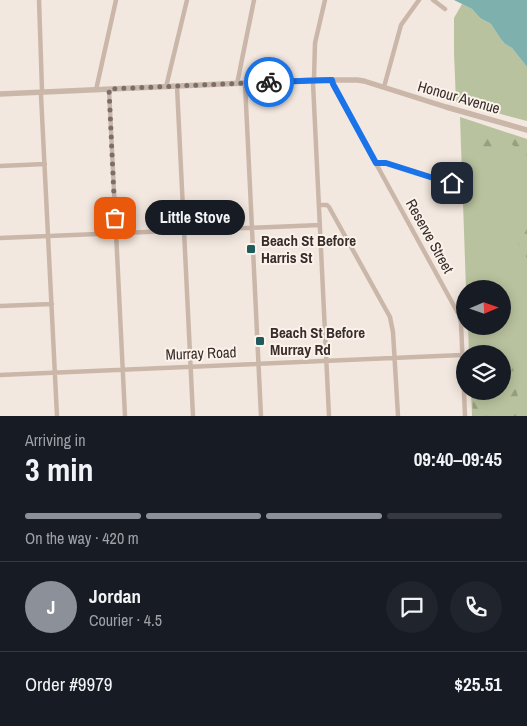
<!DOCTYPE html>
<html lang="en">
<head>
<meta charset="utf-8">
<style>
	:root { --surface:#171b24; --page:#20242c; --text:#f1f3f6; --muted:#9ea1a6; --line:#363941; --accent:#8c9099 }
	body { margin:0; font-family:"Archivo Narrow",sans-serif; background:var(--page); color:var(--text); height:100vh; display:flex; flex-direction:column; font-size:19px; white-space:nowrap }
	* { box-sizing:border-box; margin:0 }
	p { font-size:16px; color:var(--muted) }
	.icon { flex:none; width:28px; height:28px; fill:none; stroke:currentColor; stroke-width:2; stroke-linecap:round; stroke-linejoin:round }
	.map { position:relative; height:416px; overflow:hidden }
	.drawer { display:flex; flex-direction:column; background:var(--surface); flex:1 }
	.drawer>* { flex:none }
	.needle { width:32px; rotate:88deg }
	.tools { position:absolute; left:456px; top:280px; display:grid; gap:10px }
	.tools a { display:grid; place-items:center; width:55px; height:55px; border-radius:50%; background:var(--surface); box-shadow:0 2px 12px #0003; font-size:25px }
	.pin { position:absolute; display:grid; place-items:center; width:42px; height:42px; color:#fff; margin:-21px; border-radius:10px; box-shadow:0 2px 8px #0006 }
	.courier { position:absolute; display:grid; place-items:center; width:50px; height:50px; margin:-25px; border:4px solid #1a73e8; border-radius:50%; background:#fff; color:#222; box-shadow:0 1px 6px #0007 }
	.bubble { position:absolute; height:35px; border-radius:18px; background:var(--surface); box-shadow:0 2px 12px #0003; font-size:16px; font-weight:800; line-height:35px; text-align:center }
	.overview em { font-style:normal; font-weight:800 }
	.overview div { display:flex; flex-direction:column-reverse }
	.overview { display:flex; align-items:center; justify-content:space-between; height:85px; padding:0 25px }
	h1 { font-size:32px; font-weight:800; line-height:38px }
	.bar { display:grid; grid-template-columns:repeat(4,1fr); gap:8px 5px; align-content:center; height:60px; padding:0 25px }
	.bar i { height:6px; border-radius:4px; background:var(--line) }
	.bar .on { background:var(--accent) }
	.bar p { grid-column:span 4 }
	.line { display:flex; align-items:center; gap:12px; padding:0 25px; border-top:1px solid var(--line) }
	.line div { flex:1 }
	.round { display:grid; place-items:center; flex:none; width:52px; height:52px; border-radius:26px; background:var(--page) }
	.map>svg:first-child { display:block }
</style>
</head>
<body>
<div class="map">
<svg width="527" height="416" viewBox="0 0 527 416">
	<defs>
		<pattern id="forest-firs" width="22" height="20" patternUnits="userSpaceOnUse" patternTransform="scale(1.25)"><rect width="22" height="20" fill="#b9c29e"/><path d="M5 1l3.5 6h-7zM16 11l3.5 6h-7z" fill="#979e81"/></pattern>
	</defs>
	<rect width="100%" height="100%" fill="#f3e8df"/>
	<path fill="#b9c29e" d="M 462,4 L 472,9 L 480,18 L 491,24 L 500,38 L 505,44 L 512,48 L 527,67 L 527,121 L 456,102 L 454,53 L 454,18 Z
		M 460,117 L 527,139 L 527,416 L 472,416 L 471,391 L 502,391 L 502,354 L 469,354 L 468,326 L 502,326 L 502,289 L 466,289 Z"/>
	<path fill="url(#forest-firs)" d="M 483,131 L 519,139 L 527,143 L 527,156 L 519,154 L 513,145 L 508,143 L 502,146 L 498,155 L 493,160 C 486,150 477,144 483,131 Z
		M 514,174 C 527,185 527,186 527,203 L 524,199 L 525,193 L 513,186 L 511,179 L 511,175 Z
		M 521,223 L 527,230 L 527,258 C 520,248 513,239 516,226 Z
		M 508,359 L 513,368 L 521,416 L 509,416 L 503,372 L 503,363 Z
		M 472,391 L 482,391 L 487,416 L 473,416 Z"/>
	<path fill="#7eb0ae" d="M 454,0 L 527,0 L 527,67 L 512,48 L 505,44 L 500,38 L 491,24 L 480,18 L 472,9 Z"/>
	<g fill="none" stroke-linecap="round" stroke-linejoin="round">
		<path stroke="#cbb7aa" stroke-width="4.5" d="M 39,0 L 42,90 L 41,95 L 57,416
			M 325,0 L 315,43 L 314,78 L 313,83 L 329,416
			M 433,0 L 445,9
			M 332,80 L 334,87 L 459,315 L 461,323 L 465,416
			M 245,83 L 261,416
			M 237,84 L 254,0
			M 177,86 L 193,416
			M 166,87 L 187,0
			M 384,87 L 401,25 L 419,0
			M 109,89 L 125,416
			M 96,90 L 116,0
			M 376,163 L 387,163 L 446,182 L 452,183
			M 0,166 L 45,164
			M 319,205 L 327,205 L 329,207 L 390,317 L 393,332 L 398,416
			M 0,238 L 320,225
			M 0,306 L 52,304
			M 0,375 L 462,355"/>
		<path stroke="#cbb7aa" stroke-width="5.5" d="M 0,94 L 314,80 L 357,80 L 364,81 L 446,107 L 527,130"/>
	</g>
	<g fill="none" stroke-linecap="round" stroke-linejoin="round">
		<path stroke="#7a6e69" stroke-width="5" stroke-dasharray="0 9" d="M 115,218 L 109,89 L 269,82"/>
		<path stroke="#1a73e8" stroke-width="6" d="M 269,82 L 332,80 L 333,84 L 376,163 L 386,163 L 446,182 L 452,183"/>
	</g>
	<g fill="#1f5b5a" stroke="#faf2eb" stroke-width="2">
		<rect x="246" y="244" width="10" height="10" rx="2.5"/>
		<rect x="255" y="336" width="10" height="10" rx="2.5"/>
	</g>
	<g text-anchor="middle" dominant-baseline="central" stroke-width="4" stroke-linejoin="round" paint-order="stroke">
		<g font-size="15" fill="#392d2a" stroke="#faf2eb">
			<text transform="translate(459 97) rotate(16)">Honour Avenue</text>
			<text transform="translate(430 236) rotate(61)">Reserve Street</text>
			<text transform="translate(201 353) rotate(-2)">Murray Road</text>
		</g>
		<g font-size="15" font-weight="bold" fill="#392d2a" stroke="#faf2eb" text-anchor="start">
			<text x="261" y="240">Beach St Before<tspan x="261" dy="17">Harris St</tspan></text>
			<text x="270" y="332">Beach St Before<tspan x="270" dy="17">Murray Rd</tspan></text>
		</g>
	</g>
</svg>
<div class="tools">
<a><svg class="needle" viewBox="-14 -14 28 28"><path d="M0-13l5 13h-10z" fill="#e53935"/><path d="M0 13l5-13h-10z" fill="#9ea1a6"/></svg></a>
<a><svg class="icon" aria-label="layers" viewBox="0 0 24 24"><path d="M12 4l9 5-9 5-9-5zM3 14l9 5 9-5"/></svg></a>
</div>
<div class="pin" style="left:115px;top:218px;background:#ea580c"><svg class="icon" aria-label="bag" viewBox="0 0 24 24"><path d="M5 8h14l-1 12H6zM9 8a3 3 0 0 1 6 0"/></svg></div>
<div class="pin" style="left:452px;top:183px;background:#1f2937"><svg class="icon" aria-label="home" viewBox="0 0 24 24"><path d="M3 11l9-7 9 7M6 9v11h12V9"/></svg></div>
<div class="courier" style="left:269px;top:82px"><svg class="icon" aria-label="bike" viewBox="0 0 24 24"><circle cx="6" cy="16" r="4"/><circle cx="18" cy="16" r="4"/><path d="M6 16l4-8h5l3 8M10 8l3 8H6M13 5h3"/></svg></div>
<div class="bubble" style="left:145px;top:200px;width:100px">Little Stove</div>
</div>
<section class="drawer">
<div class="overview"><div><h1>3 min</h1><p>Arriving in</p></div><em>09:40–09:45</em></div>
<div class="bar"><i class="on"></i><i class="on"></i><i class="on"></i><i></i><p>On the way · 420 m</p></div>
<div class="line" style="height:90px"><b class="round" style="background:var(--accent);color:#fff">J</b><div><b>Jordan</b><p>Courier · 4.5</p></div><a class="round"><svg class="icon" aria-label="chat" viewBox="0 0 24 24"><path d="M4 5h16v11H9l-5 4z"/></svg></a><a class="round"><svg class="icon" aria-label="phone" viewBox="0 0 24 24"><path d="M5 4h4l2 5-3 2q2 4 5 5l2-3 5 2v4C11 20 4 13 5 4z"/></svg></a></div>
<div class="line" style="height:65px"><div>Order #9979</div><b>$25.51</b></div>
</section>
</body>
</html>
